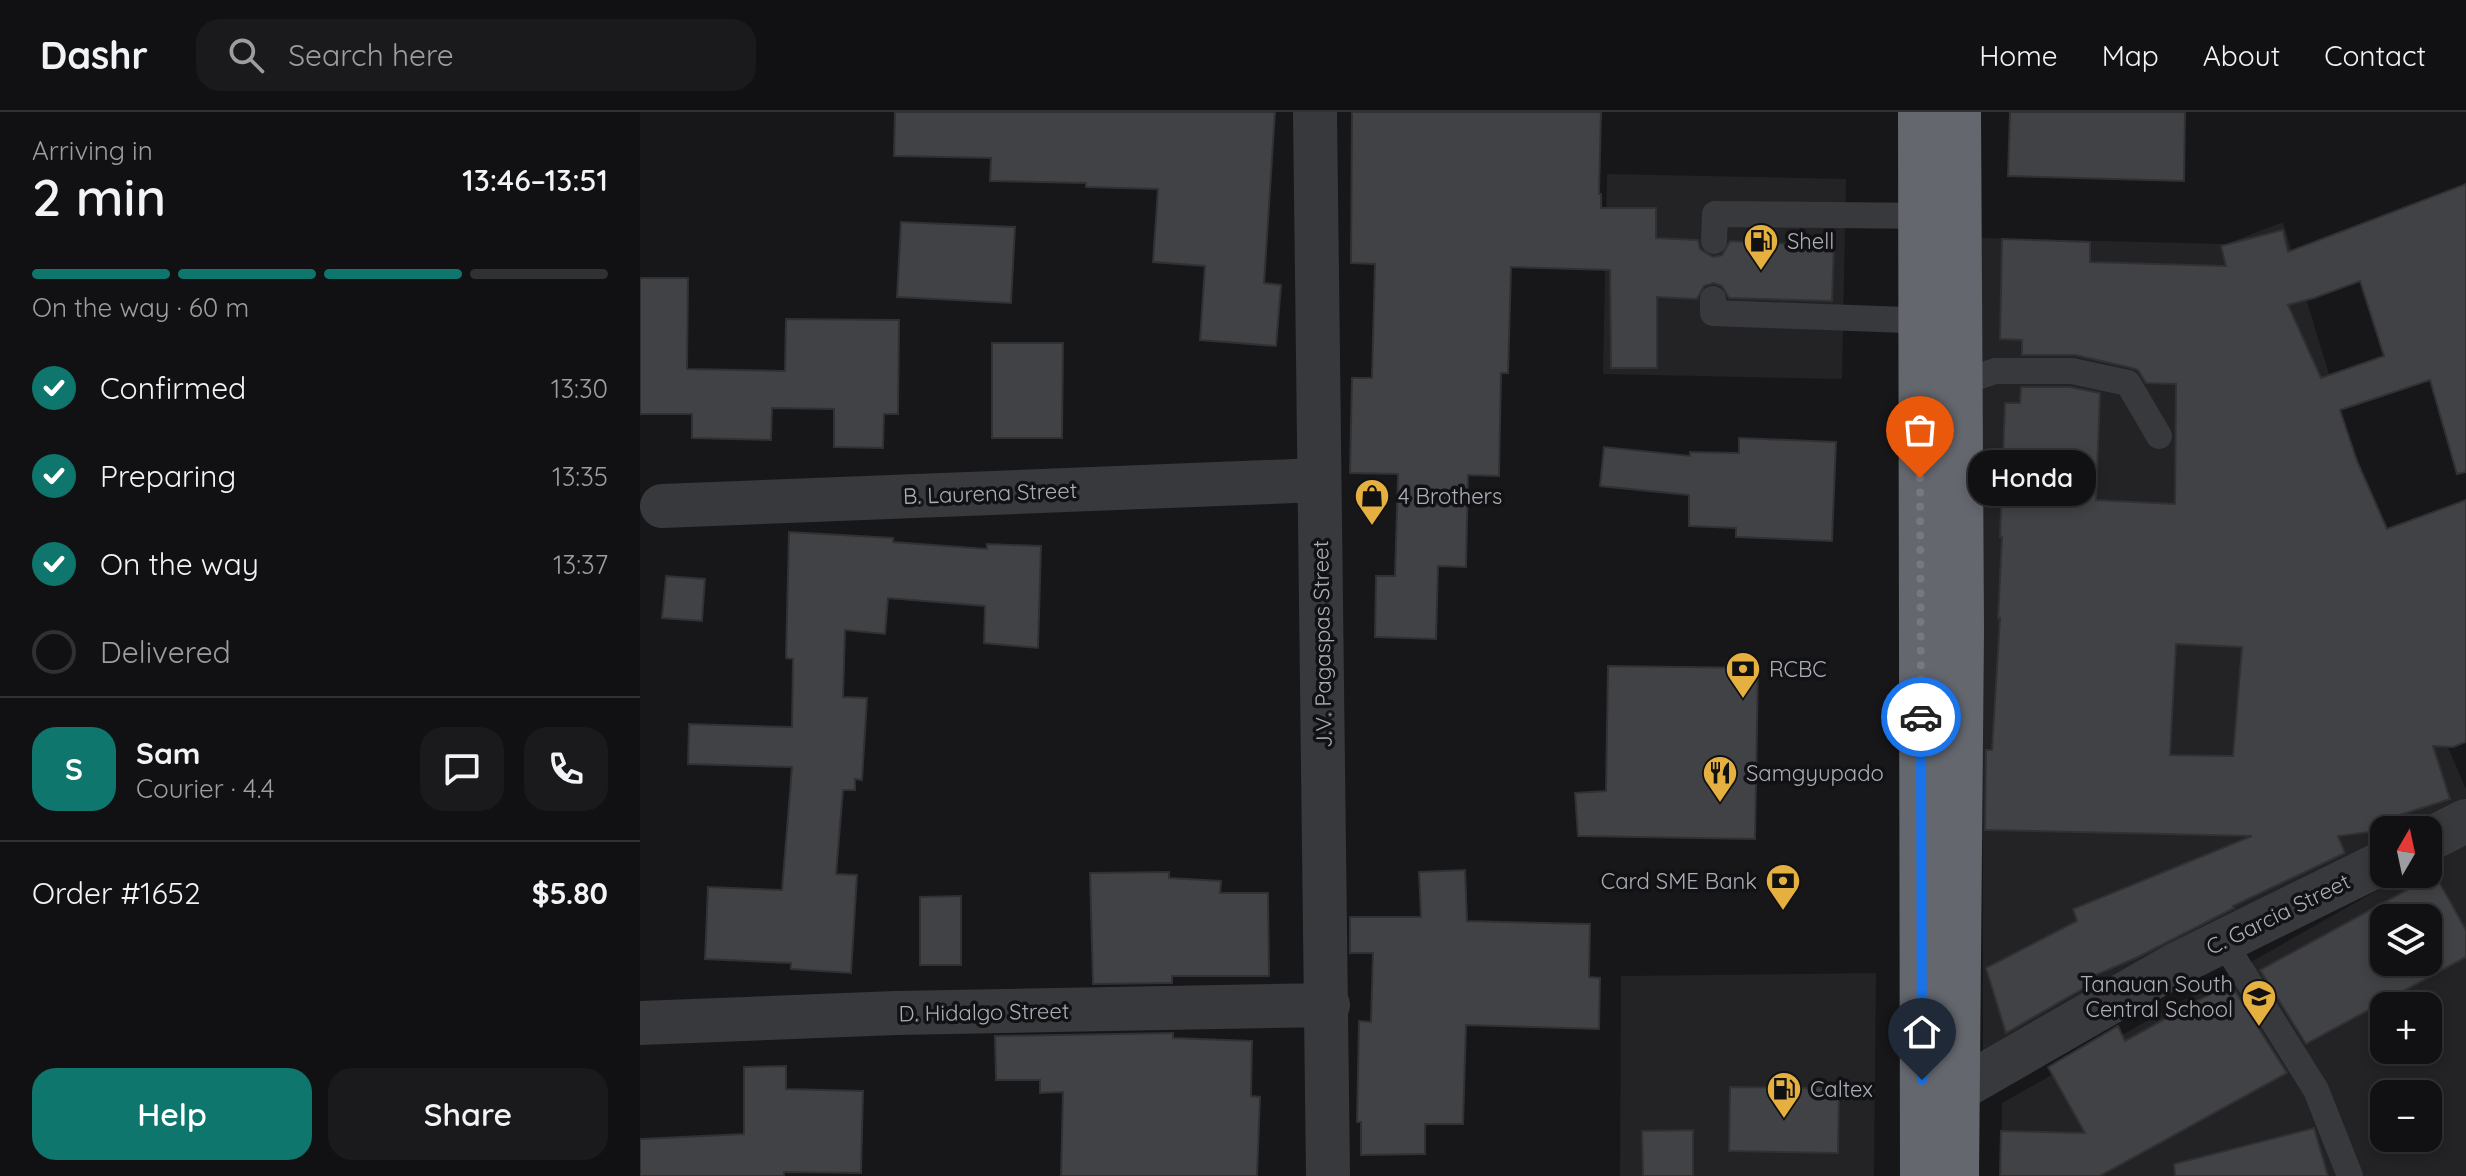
<!DOCTYPE html>
<html lang="en">
<head>
<meta charset="utf-8">
<style>
	:root { --surface:#111113; --page:#1a1a1c; --text:#f1f3f6; --muted:#9c9da0; --line:#303133; --accent:#0f766e }
	body { margin:0; font-family:Quicksand,sans-serif; background:var(--page); color:var(--text); height:100vh; display:flex; flex-direction:column; font-size:30px; white-space:nowrap }
	* { box-sizing:border-box; margin:0 }
	p { font-size:26px; color:var(--muted) }
	.icon { flex:none; width:44px; height:44px; fill:none; stroke:currentColor; stroke-width:2; stroke-linecap:round; stroke-linejoin:round }
	.map { position:relative; flex:1; overflow:hidden }
	.drawer { display:flex; flex-direction:column; background:var(--surface); width:640px }
	.drawer>* { flex:none }
	.needle { width:52px; rotate:9deg }
	.buttons { position:absolute; left:1730px; top:704px; display:grid; gap:16px }
	.buttons a { display:grid; place-items:center; width:72px; height:72px; border-radius:16px; background:var(--surface); box-shadow:0 4px 12px #0003,0 0 0 2px var(--line); font-size:40px }
	.pin { position:absolute; display:grid; place-items:center; width:68px; height:68px; color:#fff; margin:-82px -34px; border-radius:50% 50% 50% 0; rotate:-45deg; box-shadow:0 0 8px #0007 }
	.pin .icon { rotate:45deg }
	.courier { position:absolute; display:grid; place-items:center; width:80px; height:80px; margin:-40px; border:6px solid #1a73e8; border-radius:50%; background:#fff; color:#222; box-shadow:0 2px 10px #0007 }
	.bubble { position:absolute; height:56px; border-radius:24px; background:var(--surface); box-shadow:0 4px 12px #0003,0 0 0 2px var(--line); font-size:26px; font-weight:600; line-height:56px; text-align:center }
	.head em { font-style:normal; font-weight:600 }
	.head div { display:flex; flex-direction:column-reverse }
	.head { display:flex; align-items:center; justify-content:space-between; height:136px; padding:0 32px }
	h1 { font-size:52px; font-weight:600; line-height:60px }
	.bar { display:grid; grid-template-columns:repeat(4,1fr); gap:12px 8px; align-content:center; height:96px; padding:0 32px }
	.bar i { height:10px; border-radius:6px; background:var(--line) }
	.bar .active { background:var(--accent) }
	.bar p { grid-column:span 4 }
	.line { display:flex; align-items:center; gap:20px; padding:0 32px; border-top:2px solid var(--line) }
	.line div { flex:1 }
	.round { display:grid; place-items:center; flex:none; width:84px; height:84px; border-radius:24px; background:var(--page) }
	ol { padding:0 32px; list-style:none }
	li { display:flex; align-items:center; gap:24px; height:88px }
	li p { margin-inline-start:auto }
	li .icon { padding:8px; border-radius:50%; background:var(--accent); color:#fff; stroke-width:4 }
	li:last-child { color:var(--muted) }
	li i { width:44px; height:44px; border:4px solid var(--line); border-radius:50% }
	.cta { display:flex; gap:16px; margin-top:auto; padding:16px 32px }
	.cta a { flex:1; height:92px; border-radius:24px; background:var(--accent); color:#fff; font-size:32px; font-weight:600; line-height:92px; text-align:center }
	.cta a+a { background:var(--page); color:var(--text) }
	header { display:flex; align-items:center; gap:48px; box-sizing:border-box; height:112px; padding:0 40px; background:var(--surface); border-bottom:2px solid var(--line) }
	header strong { font-size:38px }
	nav { display:flex; gap:44px; margin-inline-start:auto; font-size:28px }
	.search { width:560px; height:72px; background:var(--page); display:flex; align-items:center; gap:20px; box-sizing:border-box; padding:0 28px; border-radius:24px; color:var(--muted); font-size:30px }
	main { display:flex; flex:1; min-height:0 }
	.map>svg:first-child { display:block }
</style>
</head>
<body>
<header>
<strong>Dashr</strong>
<div class="search"><svg class="icon" aria-label="search" viewBox="0 0 24 24"><circle cx="10" cy="10" r="6"/><path d="M15 15l6 6"/></svg>Search here</div>
<nav><a>Home</a><a>Map</a><a>About</a><a>Contact</a></nav>
</header>
<main>
<section class="drawer">
<div class="head"><div><h1>2 min</h1><p>Arriving in</p></div><em>13:46–13:51</em></div>
<div class="bar"><i class="active"></i><i class="active"></i><i class="active"></i><i></i><p>On the way · 60 m</p></div>
<ol>
<li><svg class="icon" aria-label="check" viewBox="0 0 24 24"><path d="M5 12l5 5 9-10"/></svg>Confirmed<p>13:30</p></li>
<li><svg class="icon" aria-label="check" viewBox="0 0 24 24"><path d="M5 12l5 5 9-10"/></svg>Preparing<p>13:35</p></li>
<li><svg class="icon" aria-label="check" viewBox="0 0 24 24"><path d="M5 12l5 5 9-10"/></svg>On the way<p>13:37</p></li>
<li><i></i>Delivered</li>
</ol>
<div class="line" style="height:144px"><b class="round" style="background:var(--accent);color:#fff">S</b><div><b>Sam</b><p>Courier · 4.4</p></div><a class="round"><svg class="icon" aria-label="chat" viewBox="0 0 24 24"><path d="M4 5h16v11H9l-5 4z"/></svg></a><a class="round"><svg class="icon" aria-label="phone" viewBox="0 0 24 24"><path d="M5 4h4l2 5-3 2q2 4 5 5l2-3 5 2v4C11 20 4 13 5 4z"/></svg></a></div>
<div class="line" style="height:104px"><div>Order #1652</div><b>$5.80</b></div>
<div class="cta"><a>Help</a><a>Share</a></div>
</section>
<div class="map">
<svg width="1826" height="1064" viewBox="0 0 1826 1064">
	<rect width="100%" height="100%" fill="#171719"/>
	<path fill="#232325" fill-rule="evenodd" d="M 967,62 L 1206,67 L 1202,267 L 963,262 Z
		M 1643,110 L 1694,279 L 1678,335 L 1826,677 L 1826,689 L 1772,718 L 1744,718 L 1744,733 L 1343,950 L 1342,126 L 1586,132 Z
		M 1826,728 L 1826,1064 L 1361,1064 L 1362,991 L 1766,762 L 1788,762 L 1788,750 ZM 1744,806 L 1788,806 L 1788,850 L 1744,850 ZM 1744,894 L 1788,894 L 1788,938 L 1744,938 ZM 1744,982 L 1788,982 L 1788,1026 L 1744,1026 Z
		M 1236,861 L 1234,1064 L 980,1064 L 981,864 Z"/>
	<path fill="#414245" stroke="#313134" stroke-width="2" fill-rule="evenodd" d="M 255,0 L 635,0 L 624,171 L 641,173 L 636,234 L 560,228 L 565,154 L 513,150 L 518,77 L 446,75 L 446,71 L 350,69 L 351,46 L 254,44 Z
		M 712,0 L 961,0 L 959,82 L 961,82 L 961,96 L 1016,96 L 1016,126 L 1058,128 L 1060,137 L 1073,145 L 1082,143 L 1090,129 L 1194,134 L 1192,189 L 1089,186 L 1082,174 L 1074,171 L 1064,174 L 1057,187 L 1017,185 L 1017,256 L 971,256 L 970,158 L 871,155 L 868,261 L 861,261 L 859,364 L 828,363 L 826,455 L 798,454 L 796,527 L 735,525 L 736,464 L 755,464 L 758,362 L 710,361 L 712,266 L 732,266 L 735,152 L 711,151 Z
		M 1370,0 L 1545,0 L 1544,69 L 1368,64 Z
		M 1826,72 L 1826,360 L 1817,362 L 1790,268 L 1700,298 L 1717,349 L 1747,417 L 1826,388 L 1826,630 L 1813,635 L 1793,634 L 1810,687 L 1744,708 L 1745,718 L 1698,724 L 1705,741 L 1593,794 L 1594,796 L 1498,845 L 1453,864 L 1456,869 L 1366,921 L 1346,856 L 1437,809 L 1433,797 L 1612,724 L 1345,718 L 1346,638 L 1352,638 L 1360,506 L 1358,506 L 1362,425 L 1360,425 L 1365,291 L 1380,291 L 1381,275 L 1430,275 L 1460,281 L 1456,388 L 1535,392 L 1536,272 L 1506,271 L 1498,258 L 1492,256 L 1435,243 L 1382,243 L 1382,228 L 1360,227 L 1362,127 L 1450,130 L 1450,150 L 1586,154 L 1581,134 L 1643,118 L 1648,140 ZM 1720,169 L 1744,244 L 1681,266 L 1648,193 L 1674,186 ZM 1536,532 L 1602,535 L 1593,644 L 1530,643 Z
		M 261,110 L 375,115 L 371,191 L 257,185 Z
		M 0,166 L 48,166 L 47,257 L 145,259 L 146,207 L 259,208 L 258,302 L 244,302 L 243,336 L 194,335 L 194,297 L 132,296 L 131,328 L 52,326 L 52,302 L 0,302 Z
		M 352,231 L 423,231 L 422,326 L 352,326 Z
		M 1099,326 L 1196,330 L 1192,429 L 1096,425 L 1096,416 L 1049,414 L 1049,383 L 960,374 L 964,335 L 1050,344 L 1050,340 L 1099,341 Z
		M 149,420 L 253,426 L 253,430 L 347,437 L 347,432 L 401,434 L 398,536 L 344,531 L 345,494 L 248,486 L 245,522 L 205,518 L 203,585 L 227,586 L 222,668 L 215,667 L 215,678 L 203,678 L 196,762 L 217,763 L 211,861 L 151,857 L 151,851 L 65,847 L 68,775 L 142,778 L 152,655 L 48,652 L 49,612 L 152,615 L 153,547 L 146,546 Z
		M 26,464 L 65,467 L 62,509 L 22,506 Z
		M 968,554 L 1118,556 L 1115,727 L 938,724 L 935,681 L 966,679 Z
		M 825,758 L 827,809 L 950,812 L 949,865 L 960,866 L 959,917 L 826,913 L 823,1012 L 785,1012 L 785,1042 L 721,1043 L 721,1010 L 717,1010 L 719,909 L 731,910 L 733,841 L 710,841 L 710,805 L 781,805 L 779,760 Z
		M 529,760 L 529,766 L 581,769 L 580,781 L 628,781 L 629,864 L 532,864 L 532,871 L 453,872 L 450,761 Z
		M 1785,768 L 1798,768 L 1826,818 L 1826,845 L 1666,932 L 1620,858 ZM 1744,806 L 1788,806 L 1788,850 L 1744,850 Z
		M 321,784 L 321,853 L 280,853 L 280,785 Z
		M 1590,871 L 1647,961 L 1460,1064 L 1360,1064 L 1361,1019 L 1445,1021 L 1408,955 L 1478,914 L 1485,929 Z
		M 533,921 L 533,926 L 612,929 L 611,984 L 620,985 L 617,1064 L 421,1064 L 423,980 L 400,981 L 400,968 L 356,968 L 355,924 Z
		M 146,954 L 146,977 L 223,979 L 221,1061 L 144,1060 L 144,1064 L 0,1064 L 0,1027 L 104,1022 L 104,955 Z
		M 1090,975 L 1199,976 L 1198,1041 L 1089,1039 Z
		M 1674,1016 L 1688,1064 L 1535,1064 L 1534,1052 Z
		M 1053,1018 L 1053,1064 L 1003,1064 L 1002,1019 Z"/>
	<g fill="none" stroke-linecap="round" stroke-linejoin="round">
		<path stroke="#38393d" stroke-width="26" d="M 1074,129 L 1075,102 L 1292,104
			M 1073,187 L 1073,201 L 1293,209
			M 1320,271 L 1355,259 L 1432,259 L 1488,271 L 1519,324
			M 1583,829 L 1676,978 L 1710,1064"/>
		<path stroke="#38393d" stroke-width="44" d="M 675,0 L 688,1064
			M 22,394 L 679,368
			M 1788,728 L 1826,709
			M 0,911 L 256,901 L 688,893
			M 1288,995 L 1535,853 L 1744,750"/>
		<path stroke="#64676e" stroke-width="44" d="M 1280,0 L 1282,1064
			M 1317,1064 L 1322,518 L 1319,0"/>
	</g>
	<g fill="none" stroke-linecap="round" stroke-linejoin="round">
		<path stroke="#777980" stroke-width="8" stroke-dasharray="0 14.4" d="M 1280,366 L 1281,605"/>
		<path stroke="#1a73e8" stroke-width="10" d="M 1281,605 L 1282,968"/>
	</g>
	<defs>
		<symbol id="fuel-pin" viewBox="-11 -11 22 30"><path d="M0 17L-7.5 6A9.5 9.5 0 1 1 7.5 6Z" fill="#e6b041" stroke="#121214"/><path d="M-5.5-6h7V0h2V4h1.3V-2.5L3-4.5l.8-.8L6-3V5H2.5V1h-1V6h-7ZM-4.2-4.7v3.2H.2V-4.7Z" fill="#111"/></symbol>
		<symbol id="shop-pin" viewBox="-11 -11 22 30"><path d="M0 17L-7.5 6A9.5 9.5 0 1 1 7.5 6Z" fill="#e6b041" stroke="#121214"/><path d="M-5-2.5h2.3a2.7 3.5 0 0 1 5.4 0H5L5.5 6h-11ZM-1.5-2.5h3a1.5 2.3 0 0 0-3 0Z" fill="#111"/></symbol>
		<symbol id="bank-pin" viewBox="-11 -11 22 30"><path d="M0 17L-7.5 6A9.5 9.5 0 1 1 7.5 6Z" fill="#e6b041" stroke="#121214"/><path d="M-6-4H6V4H-6ZM0-2.3a2.3 2.3 0 1 0 0 4.6a2.3 2.3 0 1 0 0-4.6Z" fill="#111"/></symbol>
		<symbol id="restaurant-pin" viewBox="-11 -11 22 30"><path d="M0 17L-7.5 6A9.5 9.5 0 1 1 7.5 6Z" fill="#e6b041" stroke="#121214"/><path d="M-5-6h1v4h1v-4h1v4h1v-4h1v5L-1.5 .5V6h-2V.5L-5-1ZM5-6V6H3V1.5H1.5Q1.5-4 5-6Z" fill="#111"/></symbol>
		<symbol id="school-pin" viewBox="-11 -11 22 30"><path d="M0 17L-7.5 6A9.5 9.5 0 1 1 7.5 6Z" fill="#e6b041" stroke="#121214"/><path d="M0-5L7-2L0 1L-7-2ZM-4 1L0 2.5L4 1V4Q0 6-4 4Z" fill="#111"/></symbol>
	</defs>
	<g fill-rule="evenodd">
		<use href="#fuel-pin" x="1101" y="109" width="40" height="54"/>
		<use href="#shop-pin" x="712" y="364" width="40" height="54"/>
		<use href="#bank-pin" x="1083" y="537" width="40" height="54"/>
		<use href="#restaurant-pin" x="1060" y="641" width="40" height="54"/>
		<use href="#bank-pin" x="1123" y="749" width="40" height="54"/>
		<use href="#school-pin" x="1599" y="865" width="40" height="54"/>
		<use href="#fuel-pin" x="1124" y="957" width="40" height="54"/>
	</g>
	<g text-anchor="middle" dominant-baseline="central" stroke-width="7" stroke-linejoin="round" paint-order="stroke">
		<g font-size="22" fill="#aaaeb8" stroke="#121214" text-anchor="start">
			<text x="1147" y="129">Shell</text>
			<text x="758" y="384">4 Brothers</text>
			<text x="1129" y="557">RCBC</text>
			<text x="1106" y="661">Samgyupado</text>
			<text x="1117" y="769" text-anchor="end">Card SME Bank</text>
			<text x="1593" y="872" text-anchor="end">Tanauan South<tspan x="1593" dy="25">Central School</tspan></text>
			<text x="1170" y="977">Caltex</text>
		</g>
		<g font-size="22" fill="#aaaeb8" stroke="#121214">
			<text transform="translate(350 381) rotate(-2)">B. Laurena Street</text>
			<text transform="translate(682 532) rotate(-91)">J.V. Pagaspas Street</text>
			<text transform="translate(1638 802) rotate(-26)">C. Garcia Street</text>
			<text transform="translate(344 900) rotate(-1)">D. Hidalgo Street</text>
		</g>
	</g>
</svg>
<div class="buttons">
<a><svg class="needle" viewBox="-14 -14 28 28"><path d="M0-13l5 13h-10z" fill="#e53935"/><path d="M0 13l5-13h-10z" fill="#9c9da0"/></svg></a>
<a><svg class="icon" aria-label="layers" viewBox="0 0 24 24"><path d="M12 4l9 5-9 5-9-5zM3 14l9 5 9-5"/></svg></a>
<a>+</a>
<a>−</a>
</div>
<div class="pin" style="left:1280px;top:366px;background:#ea580c"><svg class="icon" aria-label="bag" viewBox="0 0 24 24"><path d="M5 8h14l-1 12H6zM9 8a3 3 0 0 1 6 0"/></svg></div>
<div class="pin" style="left:1282px;top:968px;background:#1f2937"><svg class="icon" aria-label="home" viewBox="0 0 24 24"><path d="M3 11l9-7 9 7M6 9v11h12V9"/></svg></div>
<div class="courier" style="left:1281px;top:605px"><svg class="icon" aria-label="car" viewBox="0 0 24 24"><path d="M5 17H2v-5l4-1 3-4h7l3 4 3 1v5h-3M9 17h6M6 11h13"/><circle cx="7" cy="17" r="2"/><circle cx="17" cy="17" r="2"/></svg></div>
<div class="bubble" style="left:1328px;top:338px;width:128px">Honda</div>
</div>
</main>
</body>
</html>
